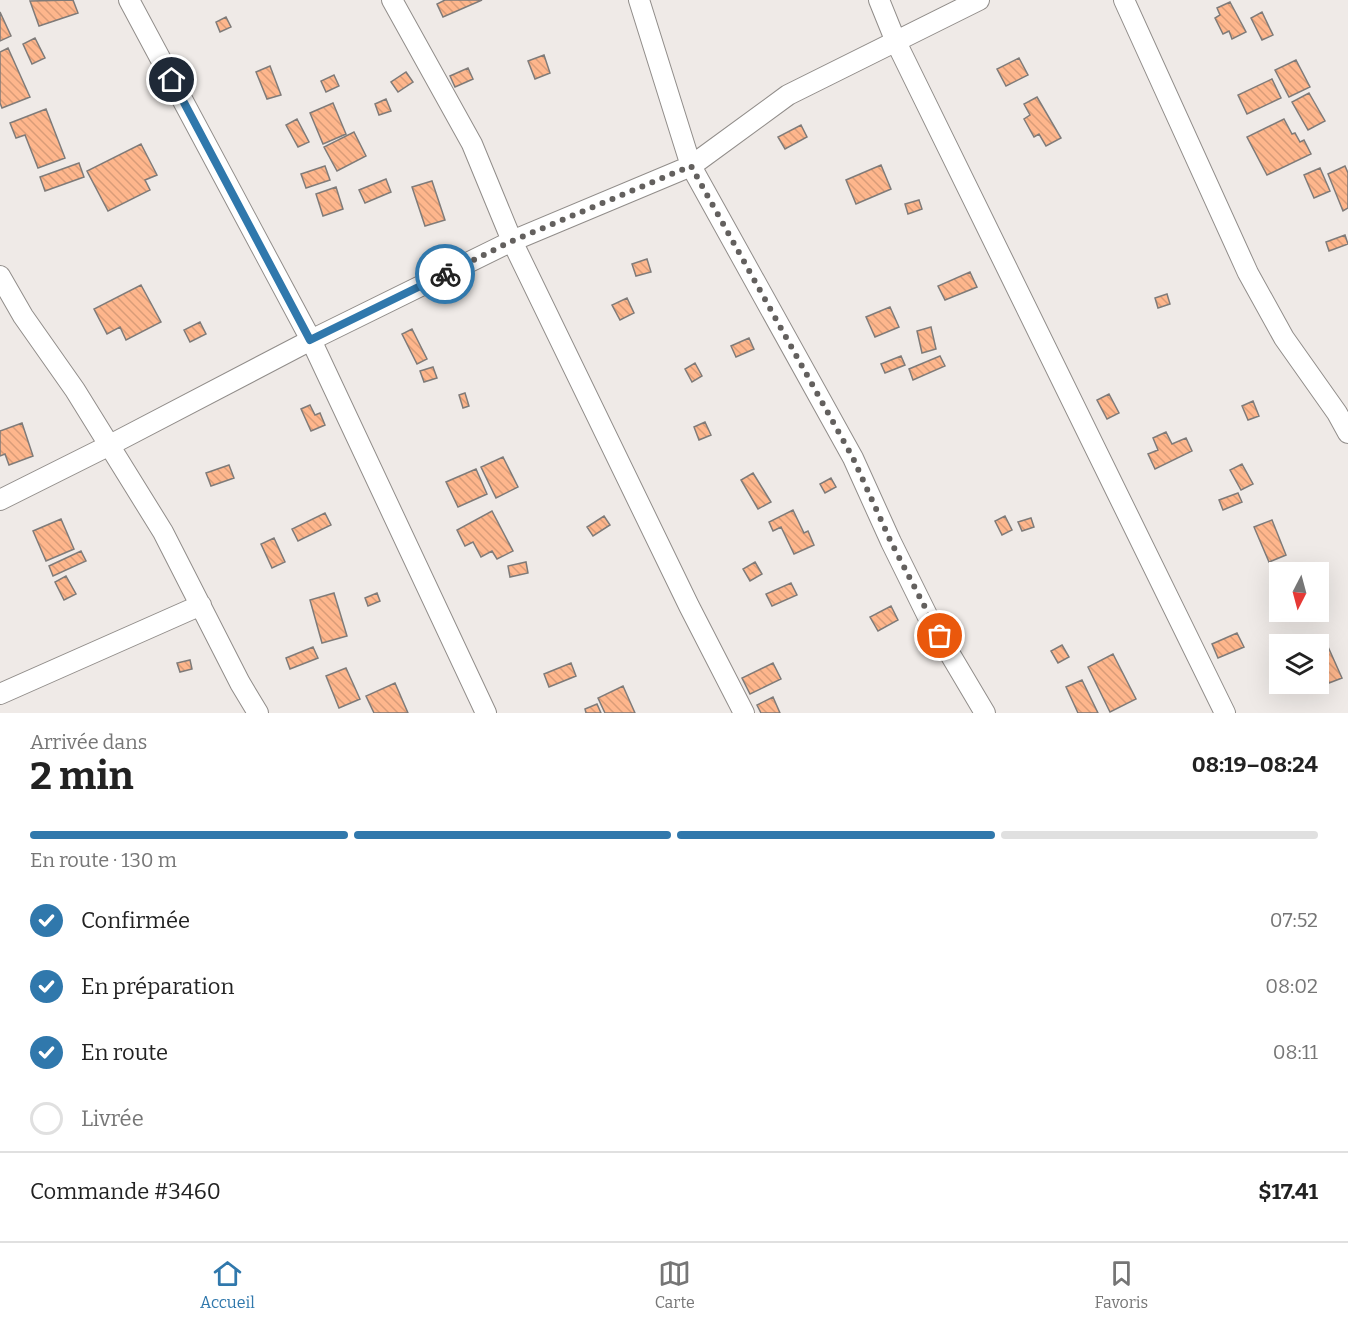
<!DOCTYPE html>
<html lang="fr">
<head>
<meta charset="utf-8">
<style>
	:root { --surface:#fff; --page:#f6f6f6; --text:#222; --muted:#767676; --line:#e0e0e0; --accent:#3078ac }
	body { margin:0; font-family:Bitter,serif; background:var(--page); color:var(--text); height:100vh; display:flex; flex-direction:column; font-size:22px; white-space:nowrap }
	* { box-sizing:border-box; margin:0 }
	p { font-size:20px; color:var(--muted) }
	.icon { flex:none; width:33px; height:33px; fill:none; stroke:currentColor; stroke-width:2; stroke-linecap:round; stroke-linejoin:round }
	.map { position:relative; height:713px; overflow:hidden }
	.panel { display:flex; flex-direction:column; background:var(--surface); flex:1 }
	.panel>* { flex:none }
	.needle { width:39px; rotate:186deg }
	.controls { position:absolute; left:1269px; top:562px; display:grid; gap:12px }
	.controls a { display:grid; place-items:center; width:60px; height:60px; border-radius:0px; background:var(--surface); box-shadow:0 6px 24px #0002; font-size:30px }
	.pin { position:absolute; display:grid; place-items:center; width:51px; height:51px; color:#fff; margin:-26px; border:3px solid #fff; border-radius:50%; box-shadow:0 2px 6px #0007 }
	.courier { position:absolute; display:grid; place-items:center; width:60px; height:60px; margin:-30px; border:4px solid #3078ac; border-radius:50%; background:#fff; color:#222; box-shadow:0 2px 8px #0007 }
	.headline em { font-style:normal; font-weight:700 }
	.headline div { display:flex; flex-direction:column-reverse }
	.headline { display:flex; align-items:center; justify-content:space-between; height:102px; padding:0 30px }
	h1 { font-size:39px; font-weight:700; line-height:45px }
	.bar { display:grid; grid-template-columns:repeat(4,1fr); gap:9px 6px; align-content:center; height:72px; padding:0 30px }
	.bar i { height:8px; border-radius:4px; background:var(--line) }
	.bar .on { background:var(--accent) }
	.bar p { grid-column:span 4 }
	.line { display:flex; align-items:center; gap:15px; padding:0 30px; border-top:2px solid var(--line) }
	.line div { flex:1 }
	ol { padding:0 30px; list-style:none }
	li { display:flex; align-items:center; gap:18px; height:66px }
	li p { margin-inline-start:auto }
	li .icon { padding:6px; border-radius:50%; background:var(--accent); color:#fff; stroke-width:4 }
	li:last-child { color:var(--muted) }
	li i { width:33px; height:33px; border:3px solid var(--line); border-radius:50% }
	.menu { display:flex; justify-content:space-around; align-items:center; height:84px; border-top:2px solid var(--line); background:var(--surface); font-size:16px; color:var(--muted) }
	.menu a { display:grid; justify-items:center; gap:3px }
	.menu .on { color:var(--accent) }
	.map>svg:first-child { display:block }
</style>
</head>
<body>
<div class="map">
<svg width="1348" height="713" viewBox="0 0 1348 713">
	<defs>
		<pattern id="building-back-hatch" width="6" height="6" patternUnits="userSpaceOnUse" patternTransform="scale(1.5)"><rect width="6" height="6" fill="#feb68c"/><path d="M-1 5l2 2M0 0l6 6M5-1l2 2" fill="none" stroke="#d99c78"/></pattern>
	</defs>
	<rect width="100%" height="100%" fill="#efeae7"/>
	<path fill="url(#building-back-hatch)" stroke="#7f7b79" stroke-width="1.5" d="M 73,0 L 78,13 L 39,26 L 30,1 Z
		M 445,0 L 482,0 L 443,17 L 437,4 Z
		M 1230,2 L 1246,32 L 1232,39 L 1229,31 L 1223,34 L 1215,18 L 1220,15 L 1217,8 Z
		M 0,12 L 11,36 L 0,41 Z
		M 1262,12 L 1273,35 L 1262,40 L 1251,18 Z
		M 226,17 L 231,27 L 220,32 L 216,22 Z
		M 35,38 L 45,58 L 32,64 L 23,44 Z
		M 8,48 L 30,97 L 2,108 L 0,103 L 0,52 Z
		M 544,55 L 550,73 L 535,79 L 528,61 Z
		M 1019,58 L 1028,75 L 1006,86 L 997,69 Z
		M 1296,60 L 1310,87 L 1289,97 L 1275,70 Z
		M 270,66 L 281,95 L 267,99 L 256,72 Z
		M 468,68 L 473,79 L 455,87 L 450,76 Z
		M 406,72 L 413,82 L 398,92 L 391,82 Z
		M 334,75 L 339,86 L 326,92 L 321,81 Z
		M 1272,79 L 1281,98 L 1247,114 L 1238,95 Z
		M 1309,93 L 1325,121 L 1308,130 L 1292,102 Z
		M 1037,97 L 1061,138 L 1046,146 L 1039,134 L 1034,137 L 1024,119 L 1030,115 L 1024,104 Z
		M 386,99 L 391,111 L 379,115 L 375,104 Z
		M 333,103 L 346,134 L 323,144 L 310,113 Z
		M 46,109 L 65,158 L 38,168 L 25,135 L 16,138 L 10,123 Z
		M 297,119 L 309,142 L 298,147 L 286,125 Z
		M 1284,119 L 1292,134 L 1295,133 L 1300,142 L 1304,140 L 1311,154 L 1267,175 L 1247,137 Z
		M 801,125 L 807,137 L 785,149 L 778,137 Z
		M 354,132 L 366,156 L 337,171 L 324,147 Z
		M 141,144 L 157,175 L 145,180 L 150,190 L 108,211 L 87,171 Z
		M 79,163 L 84,177 L 45,191 L 40,177 Z
		M 881,165 L 891,189 L 856,204 L 846,180 Z
		M 325,166 L 330,180 L 306,188 L 301,174 Z
		M 1345,166 L 1348,173 L 1348,208 L 1343,211 L 1328,174 Z
		M 1320,168 L 1330,191 L 1314,198 L 1304,175 Z
		M 386,179 L 391,192 L 365,203 L 359,190 Z
		M 432,181 L 445,220 L 425,226 L 412,187 Z
		M 336,187 L 343,209 L 323,216 L 316,194 Z
		M 919,200 L 922,209 L 908,214 L 905,204 Z
		M 1345,235 L 1348,244 L 1329,251 L 1326,242 Z
		M 647,259 L 651,272 L 636,276 L 632,264 Z
		M 970,272 L 977,287 L 945,300 L 938,286 Z
		M 141,285 L 161,322 L 126,340 L 120,327 L 107,334 L 94,309 Z
		M 1167,294 L 1170,304 L 1158,308 L 1155,298 Z
		M 627,298 L 634,313 L 620,320 L 612,305 Z
		M 890,307 L 899,327 L 875,337 L 866,317 Z
		M 200,322 L 206,334 L 190,342 L 184,330 Z
		M 931,327 L 936,349 L 922,353 L 917,331 Z
		M 412,329 L 427,359 L 417,364 L 402,334 Z
		M 749,338 L 754,349 L 736,357 L 731,346 Z
		M 901,356 L 905,365 L 885,373 L 881,364 Z
		M 940,356 L 945,366 L 913,380 L 909,369 Z
		M 695,363 L 702,376 L 692,382 L 685,369 Z
		M 433,367 L 437,378 L 424,382 L 420,371 Z
		M 465,393 L 469,406 L 463,408 L 459,395 Z
		M 1109,394 L 1119,413 L 1107,419 L 1097,400 Z
		M 1253,401 L 1259,416 L 1248,420 L 1242,406 Z
		M 310,405 L 315,415 L 320,413 L 325,425 L 311,431 L 301,409 Z
		M 705,422 L 711,435 L 699,440 L 694,427 Z
		M 22,423 L 33,456 L 9,465 L 5,454 L 0,456 L 0,431 Z
		M 1166,432 L 1172,444 L 1186,438 L 1192,451 L 1155,469 L 1148,454 L 1158,450 L 1153,438 Z
		M 503,457 L 518,487 L 496,498 L 481,467 Z
		M 1242,464 L 1253,484 L 1241,490 L 1230,470 Z
		M 229,465 L 234,478 L 211,486 L 206,473 Z
		M 476,469 L 487,494 L 458,507 L 446,482 Z
		M 753,473 L 771,502 L 758,509 L 741,480 Z
		M 831,478 L 836,487 L 825,493 L 820,484 Z
		M 1238,493 L 1242,502 L 1223,510 L 1219,500 Z
		M 793,510 L 804,533 L 808,531 L 814,545 L 794,554 L 781,527 L 773,531 L 769,522 Z
		M 492,511 L 513,551 L 497,559 L 492,551 L 481,557 L 473,542 L 465,546 L 457,530 Z
		M 325,513 L 331,525 L 298,541 L 292,529 Z
		M 604,516 L 610,525 L 593,536 L 587,527 Z
		M 1005,516 L 1012,530 L 1002,535 L 995,521 Z
		M 1031,518 L 1034,527 L 1022,531 L 1018,522 Z
		M 61,519 L 74,549 L 46,561 L 33,531 Z
		M 1272,520 L 1286,555 L 1269,562 L 1254,527 Z
		M 274,538 L 285,562 L 272,568 L 261,544 Z
		M 81,551 L 86,561 L 53,576 L 49,566 Z
		M 526,562 L 528,573 L 510,577 L 508,566 Z
		M 755,562 L 762,574 L 750,581 L 743,569 Z
		M 66,576 L 76,594 L 64,600 L 55,582 Z
		M 791,583 L 797,595 L 772,606 L 766,594 Z
		M 334,593 L 347,636 L 322,643 L 310,600 Z
		M 377,593 L 380,601 L 368,606 L 365,598 Z
		M 891,606 L 898,620 L 878,631 L 870,617 Z
		M 1237,633 L 1244,647 L 1218,658 L 1212,644 Z
		M 1325,640 L 1342,678 L 1329,683 L 1318,660 L 1318,645 L 1313,645 Z
		M 1062,645 L 1069,657 L 1058,663 L 1051,651 Z
		M 313,647 L 318,658 L 290,669 L 286,658 Z
		M 1113,654 L 1136,699 L 1110,712 L 1088,667 Z
		M 190,660 L 192,669 L 180,672 L 177,663 Z
		M 571,663 L 576,676 L 549,687 L 544,674 Z
		M 773,663 L 781,679 L 750,694 L 742,678 Z
		M 346,668 L 360,699 L 339,708 L 326,676 Z
		M 1082,680 L 1098,713 L 1078,713 L 1066,687 Z
		M 395,683 L 408,713 L 374,713 L 366,696 Z
		M 623,686 L 635,713 L 605,713 L 598,698 Z
		M 773,697 L 780,713 L 761,713 L 757,705 Z
		M 597,704 L 601,713 L 586,713 L 585,709 Z"/>
	<g fill="none" stroke-linecap="round" stroke-linejoin="round">
		<defs>
			<path id="minor" d="M 129,0 L 311,340 L 486,713
				M 392,0 L 472,144 L 512,241 L 689,606 L 744,713
				M 639,0 L 691,166 L 853,458 L 891,542 L 928,617 L 985,713
				M 879,0 L 896,42 L 1225,713
				M 1124,0 L 1248,273 L 1284,338 L 1337,413 L 1348,433
				M 0,276 L 23,316 L 75,390 L 163,532 L 240,683 L 258,713
				M 0,500 L 108,446 L 311,340 L 512,241 L 691,166 L 788,95 L 979,0
				M 0,694 L 201,605"/>
		</defs>
		<use href="#minor" stroke="#918d8a" stroke-width="22"/>
		<use href="#minor" stroke="#fff" stroke-width="20"/>
	</g>
	<g fill="none" stroke-linecap="round" stroke-linejoin="round">
		<path stroke="#63605e" stroke-width="6" stroke-dasharray="0 10.8" d="M 445,274 L 512,241 L 691,166 L 853,458 L 891,542 L 940,636"/>
		<path stroke="#3078ac" stroke-width="8" d="M 172,80 L 310,340 L 445,274"/>
	</g>
</svg>
<div class="controls">
<a><svg class="needle" viewBox="-14 -14 28 28"><path d="M0-13l5 13h-10z" fill="#e53935"/><path d="M0 13l5-13h-10z" fill="#767676"/></svg></a>
<a><svg class="icon" aria-label="layers" viewBox="0 0 24 24"><path d="M12 4l9 5-9 5-9-5zM3 14l9 5 9-5"/></svg></a>
</div>
<div class="pin" style="left:940px;top:636px;background:#ea580c"><svg class="icon" aria-label="bag" viewBox="0 0 24 24"><path d="M5 8h14l-1 12H6zM9 8a3 3 0 0 1 6 0"/></svg></div>
<div class="pin" style="left:172px;top:80px;background:#1f2937"><svg class="icon" aria-label="home" viewBox="0 0 24 24"><path d="M3 11l9-7 9 7M6 9v11h12V9"/></svg></div>
<div class="courier" style="left:445px;top:274px"><svg class="icon" aria-label="bike" viewBox="0 0 24 24"><circle cx="6" cy="16" r="4"/><circle cx="18" cy="16" r="4"/><path d="M6 16l4-8h5l3 8M10 8l3 8H6M13 5h3"/></svg></div>
</div>
<section class="panel">
<div class="headline"><div><h1>2 min</h1><p>Arrivée dans</p></div><em>08:19–08:24</em></div>
<div class="bar"><i class="on"></i><i class="on"></i><i class="on"></i><i></i><p>En route · 130 m</p></div>
<ol>
<li><svg class="icon" aria-label="check" viewBox="0 0 24 24"><path d="M5 12l5 5 9-10"/></svg>Confirmée<p>07:52</p></li>
<li><svg class="icon" aria-label="check" viewBox="0 0 24 24"><path d="M5 12l5 5 9-10"/></svg>En préparation<p>08:02</p></li>
<li><svg class="icon" aria-label="check" viewBox="0 0 24 24"><path d="M5 12l5 5 9-10"/></svg>En route<p>08:11</p></li>
<li><i></i>Livrée</li>
</ol>
<div class="line" style="height:78px"><div>Commande #3460</div><b>$17.41</b></div>
</section>
<nav class="menu">
<a class="on"><svg class="icon" aria-label="home" viewBox="0 0 24 24"><path d="M3 11l9-7 9 7M6 9v11h12V9"/></svg>Accueil</a>
<a><svg class="icon" aria-label="map" viewBox="0 0 24 24"><path d="M3 6l6-2 6 2 6-2v14l-6 2-6-2-6 2zM9 4v14M15 6v14"/></svg>Carte</a>
<a><svg class="icon" aria-label="saved" viewBox="0 0 24 24"><path d="M7 4h10v16l-5-4-5 4z"/></svg>Favoris</a>
</nav>
</body>
</html>
